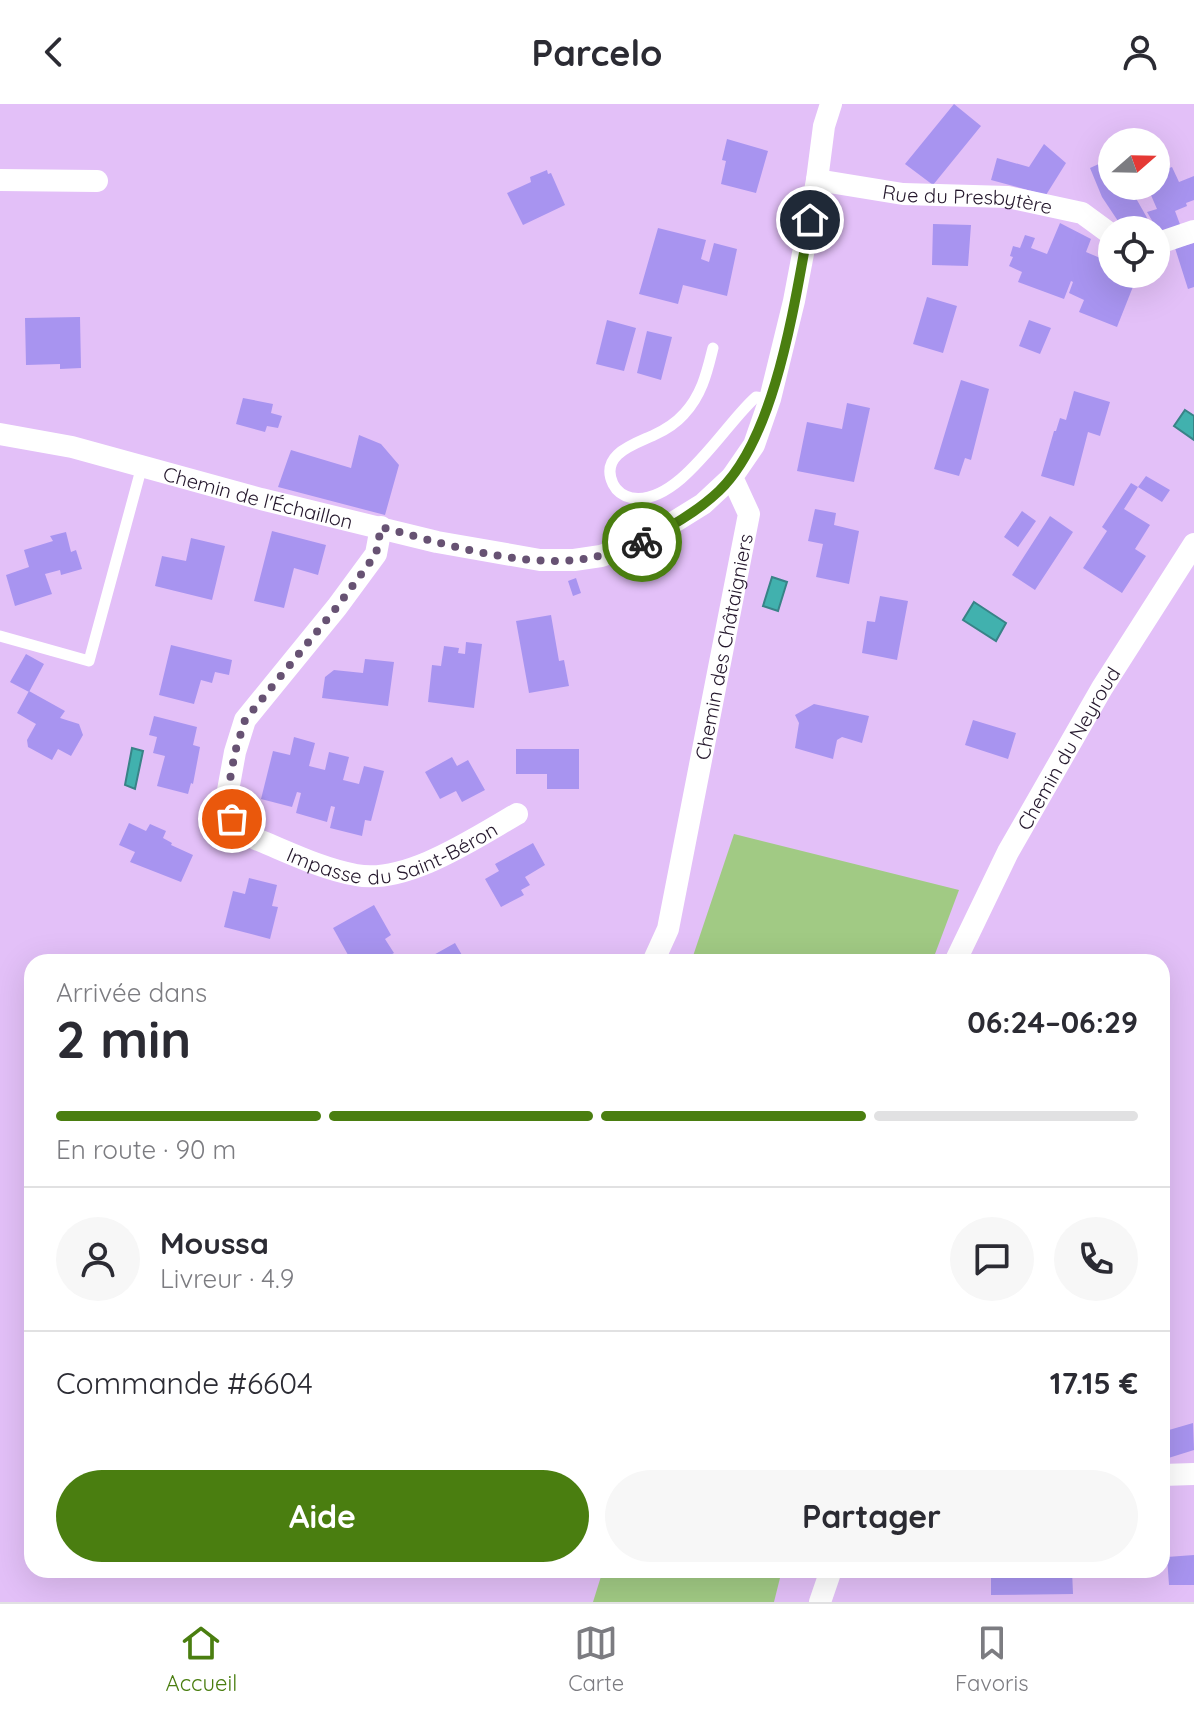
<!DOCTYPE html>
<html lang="fr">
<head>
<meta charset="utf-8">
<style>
	:root { --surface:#fff; --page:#f7f7f7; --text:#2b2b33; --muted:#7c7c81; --line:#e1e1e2; --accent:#4a7e10 }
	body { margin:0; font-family:Quicksand,sans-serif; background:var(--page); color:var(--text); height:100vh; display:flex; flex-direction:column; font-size:30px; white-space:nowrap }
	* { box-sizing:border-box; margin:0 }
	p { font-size:26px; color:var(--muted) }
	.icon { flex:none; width:44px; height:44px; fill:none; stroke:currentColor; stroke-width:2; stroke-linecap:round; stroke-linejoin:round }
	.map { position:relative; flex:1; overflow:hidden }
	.panel { position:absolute; left:24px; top:850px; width:1146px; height:624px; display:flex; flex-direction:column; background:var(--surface); border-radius:24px; box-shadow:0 8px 32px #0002 }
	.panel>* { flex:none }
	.needle { width:52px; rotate:70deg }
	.controls { position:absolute; left:1098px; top:24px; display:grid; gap:16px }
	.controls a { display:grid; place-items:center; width:72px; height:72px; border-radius:50%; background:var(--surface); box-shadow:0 8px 32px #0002; font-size:40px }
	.pin { position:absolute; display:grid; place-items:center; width:68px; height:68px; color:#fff; margin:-34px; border:4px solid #fff; border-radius:50%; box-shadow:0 2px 8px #0007 }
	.courier { position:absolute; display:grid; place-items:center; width:80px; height:80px; margin:-40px; border:6px solid #4a7e10; border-radius:50%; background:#fff; color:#222; box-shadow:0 2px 10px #0007 }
	.headline em { font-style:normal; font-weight:700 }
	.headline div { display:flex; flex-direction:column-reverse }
	.headline { display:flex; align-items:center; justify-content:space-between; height:136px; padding:0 32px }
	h1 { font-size:52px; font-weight:700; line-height:60px }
	.bar { display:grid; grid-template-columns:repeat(4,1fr); gap:12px 8px; align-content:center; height:96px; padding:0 32px }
	.bar i { height:10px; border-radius:6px; background:var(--line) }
	.bar .current { background:var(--accent) }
	.bar p { grid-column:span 4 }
	.line { display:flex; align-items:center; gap:20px; padding:0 32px; border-top:2px solid var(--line) }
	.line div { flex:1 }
	.round { display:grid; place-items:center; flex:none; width:84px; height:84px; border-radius:42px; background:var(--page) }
	.cta { display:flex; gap:16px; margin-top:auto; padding:16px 32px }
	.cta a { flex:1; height:92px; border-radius:48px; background:var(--accent); color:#fff; font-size:32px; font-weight:700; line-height:92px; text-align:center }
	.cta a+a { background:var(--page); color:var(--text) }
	header { display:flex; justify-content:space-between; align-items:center; height:104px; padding:0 32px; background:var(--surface); font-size:36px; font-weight:700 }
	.tab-bar { display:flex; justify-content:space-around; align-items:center; height:112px; border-top:2px solid var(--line); background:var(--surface); font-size:22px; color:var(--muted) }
	.tab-bar a { display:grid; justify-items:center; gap:4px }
	.tab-bar .current { color:var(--accent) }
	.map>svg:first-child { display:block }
</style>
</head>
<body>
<header><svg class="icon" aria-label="back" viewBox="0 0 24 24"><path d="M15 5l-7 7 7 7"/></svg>Parcelo<svg class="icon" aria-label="person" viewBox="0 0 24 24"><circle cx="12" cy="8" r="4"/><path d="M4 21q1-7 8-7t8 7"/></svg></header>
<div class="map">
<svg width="1194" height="1498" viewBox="0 0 1194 1498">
	<rect width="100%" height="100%" fill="#e3c0f8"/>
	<path fill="#a1ca84" d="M 734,730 L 959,786 L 932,858 L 691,858 Z
		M 603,1466 L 782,1466 L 774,1498 L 593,1498 Z"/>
	<path fill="#41b1ae" stroke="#388387" stroke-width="2" d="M 1185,306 L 1194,312 L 1194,336 L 1174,322 Z
		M 772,473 L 787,478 L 778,507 L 763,502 Z
		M 974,498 L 1006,519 L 996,537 L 963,516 Z
		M 132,644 L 143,647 L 135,685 L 125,681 Z"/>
	<path fill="#a894f0" d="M 954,0 L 981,22 L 933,81 L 905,60 Z
		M 727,35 L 768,47 L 756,89 L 721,80 L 726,57 L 722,56 Z
		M 1044,40 L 1066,59 L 1046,91 L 991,76 L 997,54 L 1029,63 Z
		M 1112,54 L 1112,82 L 1129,82 L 1154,126 L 1124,126 L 1102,93 L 1090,64 Z
		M 1172,63 L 1179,78 L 1194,72 L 1194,96 L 1186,99 L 1187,102 L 1175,107 L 1181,123 L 1161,132 L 1147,108 L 1157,105 L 1147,82 L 1156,82 L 1156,69 Z
		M 547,66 L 548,70 L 551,69 L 565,101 L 523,121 L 507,89 L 531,78 L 530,73 Z
		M 1060,119 L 1091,135 L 1086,148 L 1112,159 L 1112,170 L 1138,170 L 1117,223 L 1079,208 L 1084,196 L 1069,189 L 1073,178 L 1071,177 L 1064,195 L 1018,178 L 1022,168 L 1009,162 L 1013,153 L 1010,152 L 1013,142 L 1020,144 L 1025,131 L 1035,134 L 1031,144 L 1047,150 Z
		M 933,120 L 971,121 L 968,162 L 932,161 Z
		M 658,124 L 706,136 L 701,155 L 709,158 L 714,139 L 737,145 L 727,192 L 683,181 L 678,200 L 639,190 Z
		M 1194,139 L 1194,183 L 1188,185 L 1175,144 Z
		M 927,193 L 957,202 L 943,249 L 913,240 Z
		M 80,213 L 81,264 L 60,265 L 60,260 L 26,261 L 25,214 Z
		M 607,216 L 636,224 L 624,267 L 596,260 Z
		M 1029,216 L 1051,224 L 1040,250 L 1019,242 Z
		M 647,227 L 672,233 L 661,276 L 637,269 Z
		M 961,276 L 989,285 L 971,356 L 965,354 L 959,372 L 934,365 Z
		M 1074,287 L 1110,298 L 1100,332 L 1088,328 L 1074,382 L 1041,372 L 1054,327 L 1056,327 L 1060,314 L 1066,316 Z
		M 243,294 L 273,300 L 271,309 L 282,312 L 278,324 L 267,322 L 265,328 L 236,320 Z
		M 847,299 L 870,304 L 854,378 L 797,367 L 807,318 L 842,325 Z
		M 359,331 L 381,340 L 399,361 L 385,411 L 278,383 L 291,346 L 351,364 Z
		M 1146,372 L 1170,386 L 1162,398 L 1138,383 L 1124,405 L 1150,421 L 1135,445 L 1146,452 L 1122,489 L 1083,464 L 1107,427 L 1102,423 L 1131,379 L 1138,383 Z
		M 815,405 L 836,409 L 834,421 L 859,427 L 849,480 L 816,473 L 823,440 L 808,437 Z
		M 1022,407 L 1036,417 L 1018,443 L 1004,433 Z
		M 1050,412 L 1073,428 L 1035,486 L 1012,471 Z
		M 272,427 L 326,441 L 318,471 L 294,464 L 284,504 L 254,497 Z
		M 66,428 L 71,448 L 76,446 L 82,465 L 61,471 L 60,466 L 45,470 L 52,490 L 15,502 L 6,471 L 29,463 L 24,446 L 53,437 L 50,432 Z
		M 191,434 L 225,442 L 212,496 L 155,482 L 162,452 L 186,457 Z
		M 576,474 L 581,489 L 573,492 L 568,477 Z
		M 880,492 L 908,497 L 897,556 L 862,549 L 867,517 L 875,518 Z
		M 551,511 L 559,557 L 564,556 L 569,582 L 529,589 L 516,517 Z
		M 466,538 L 482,540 L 474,604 L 428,598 L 432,561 L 441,562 L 444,542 L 459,544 L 458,549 L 465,550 Z
		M 171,541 L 232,556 L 229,571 L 215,568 L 212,579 L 201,576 L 194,600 L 159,591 Z
		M 26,550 L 44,560 L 29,588 L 10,578 Z
		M 365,555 L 394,558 L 388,602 L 322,594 L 325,573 L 334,566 L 363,569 Z
		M 29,587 L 65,607 L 60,614 L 79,620 L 83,631 L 71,652 L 58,645 L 52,656 L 28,643 L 27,636 L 36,620 L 17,609 Z
		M 814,600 L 869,612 L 862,639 L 842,633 L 837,636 L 833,655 L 795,644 L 799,619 L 795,611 Z
		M 154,612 L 197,623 L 193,641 L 200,643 L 193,680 L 191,679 L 188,690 L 157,682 L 165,652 L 153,649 L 157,633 L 149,631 Z
		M 973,616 L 1016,629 L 1008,655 L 965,641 Z
		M 294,633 L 315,639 L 309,662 L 325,666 L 329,648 L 349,653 L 343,676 L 359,680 L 364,662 L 384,667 L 371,717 L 365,716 L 362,732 L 330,724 L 335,703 L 331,702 L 327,718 L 296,709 L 301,689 L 297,688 L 292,703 L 261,695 L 273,647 L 290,651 Z
		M 516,645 L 579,645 L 579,685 L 547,685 L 547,670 L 516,670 Z
		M 452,653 L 457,662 L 468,656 L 485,686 L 462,698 L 456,687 L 440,695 L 425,668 Z
		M 129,719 L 146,727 L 150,720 L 166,727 L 163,734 L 172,739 L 171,741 L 193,751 L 181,778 L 130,758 L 135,748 L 119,741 Z
		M 533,739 L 545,761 L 525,773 L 530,781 L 521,786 L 524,791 L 501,803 L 485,775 L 499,767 L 495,760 Z
		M 249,774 L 277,781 L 272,802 L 278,803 L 270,835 L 224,823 L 233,787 L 245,790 Z
		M 374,801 L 391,831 L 385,835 L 394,849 L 378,858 L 352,858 L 333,824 Z
		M 455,839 L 466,858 L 433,858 L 430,853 Z
		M 1193,1319 L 1194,1346 L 1162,1356 L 1162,1328 Z
		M 1194,1451 L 1194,1481 L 1169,1481 L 1167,1453 Z
		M 991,1466 L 1072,1466 L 1073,1490 L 991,1491 Z"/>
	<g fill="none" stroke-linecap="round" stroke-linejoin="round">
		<path stroke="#fff" stroke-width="11" d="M 713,244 C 707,268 702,291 684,310 C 676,319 665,326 654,331 C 635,340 599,350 613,380 C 617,388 623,392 632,394 C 679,402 726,318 756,293 L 770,295
			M 0,532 L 89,557 L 142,362"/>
		<g stroke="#fff" stroke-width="22">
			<path d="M 0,76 L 97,77"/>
			<path id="s1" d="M 817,76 L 903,90 L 1008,93 L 1082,109 L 1112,131"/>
			<path d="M 1156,140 L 1194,127"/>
			<path id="s2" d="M 0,330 L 72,343 L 261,395 L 437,438 L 540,456 L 574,456 L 601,452 L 642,438 L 703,400 L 732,373"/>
			<path id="s3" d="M 381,423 L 376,450 L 337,503 L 245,616 L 235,648 L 227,692 L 232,715 L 242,726 L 256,735 C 288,748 322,765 356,771 C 406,781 475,734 517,710"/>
			<path id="s4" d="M 653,858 L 668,825 L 749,410 L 732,373 L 754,341 L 770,295 L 794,197 L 817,76 L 824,22 L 831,0"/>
			<path id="s5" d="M 955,858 L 1008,748 L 1102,584 L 1194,440"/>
			<path d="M 1162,1371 L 1194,1370"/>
			<path d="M 820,1498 L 831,1466"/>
		</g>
	</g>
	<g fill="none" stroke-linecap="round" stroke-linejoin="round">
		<path stroke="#675273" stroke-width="8" stroke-dasharray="0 14.4" d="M 232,715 L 227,692 L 235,648 L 245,616 L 337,503 L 376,450 L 381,423 C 440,439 515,462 576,456 C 599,453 620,447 642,438"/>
		<path stroke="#4a7e10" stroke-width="10" d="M 642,438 C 668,424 697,408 719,387 C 777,332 795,194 810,116"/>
	</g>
	<g text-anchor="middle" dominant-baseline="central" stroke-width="6" stroke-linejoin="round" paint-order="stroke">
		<g font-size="20" fill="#24172c" stroke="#f6ecfd">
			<text stroke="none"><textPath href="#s1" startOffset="152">Rue du Presbytère</textPath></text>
			<text stroke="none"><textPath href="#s2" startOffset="266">Chemin de l'Échaillon</textPath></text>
			<text stroke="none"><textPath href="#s4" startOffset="324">Chemin des Châtaigniers</textPath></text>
			<text stroke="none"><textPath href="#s5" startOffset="242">Chemin du Neyroud</textPath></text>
			<text stroke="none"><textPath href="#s3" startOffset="518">Impasse du Saint-Béron</textPath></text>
		</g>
	</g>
</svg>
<div class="controls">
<a><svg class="needle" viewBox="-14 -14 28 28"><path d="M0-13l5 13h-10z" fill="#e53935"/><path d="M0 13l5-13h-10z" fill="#7c7c81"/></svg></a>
<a><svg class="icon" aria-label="locate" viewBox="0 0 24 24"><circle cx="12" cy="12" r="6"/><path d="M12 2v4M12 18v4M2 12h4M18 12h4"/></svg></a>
</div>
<div class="pin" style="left:232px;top:715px;background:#ea580c"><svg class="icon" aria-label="bag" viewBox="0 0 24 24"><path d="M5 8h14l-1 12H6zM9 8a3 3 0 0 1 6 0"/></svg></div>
<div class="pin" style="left:810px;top:116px;background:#1f2937"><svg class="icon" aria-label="home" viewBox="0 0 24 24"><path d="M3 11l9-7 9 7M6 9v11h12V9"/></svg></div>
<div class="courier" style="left:642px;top:438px"><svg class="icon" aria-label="bike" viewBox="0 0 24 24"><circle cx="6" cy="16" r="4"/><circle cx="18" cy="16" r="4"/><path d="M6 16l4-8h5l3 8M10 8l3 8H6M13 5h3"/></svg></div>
<section class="panel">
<div class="headline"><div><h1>2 min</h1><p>Arrivée dans</p></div><em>06:24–06:29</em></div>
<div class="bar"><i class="current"></i><i class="current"></i><i class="current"></i><i></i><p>En route · 90 m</p></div>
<div class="line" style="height:144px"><a class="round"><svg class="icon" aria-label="person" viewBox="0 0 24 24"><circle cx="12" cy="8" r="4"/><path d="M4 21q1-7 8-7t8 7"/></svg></a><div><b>Moussa</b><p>Livreur · 4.9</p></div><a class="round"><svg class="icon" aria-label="chat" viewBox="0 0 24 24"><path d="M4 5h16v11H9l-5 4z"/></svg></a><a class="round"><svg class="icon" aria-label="phone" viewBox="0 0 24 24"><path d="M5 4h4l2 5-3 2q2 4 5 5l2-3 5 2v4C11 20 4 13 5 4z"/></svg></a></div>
<div class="line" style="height:104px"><div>Commande #6604</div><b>17.15 €</b></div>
<div class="cta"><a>Aide</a><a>Partager</a></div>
</section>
</div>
<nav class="tab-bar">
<a class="current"><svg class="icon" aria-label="home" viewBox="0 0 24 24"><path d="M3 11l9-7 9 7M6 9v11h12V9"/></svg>Accueil</a>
<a><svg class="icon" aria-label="map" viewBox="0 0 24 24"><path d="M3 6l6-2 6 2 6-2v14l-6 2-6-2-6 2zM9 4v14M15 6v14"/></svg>Carte</a>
<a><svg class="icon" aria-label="saved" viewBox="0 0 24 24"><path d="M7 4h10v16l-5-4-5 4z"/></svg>Favoris</a>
</nav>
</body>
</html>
